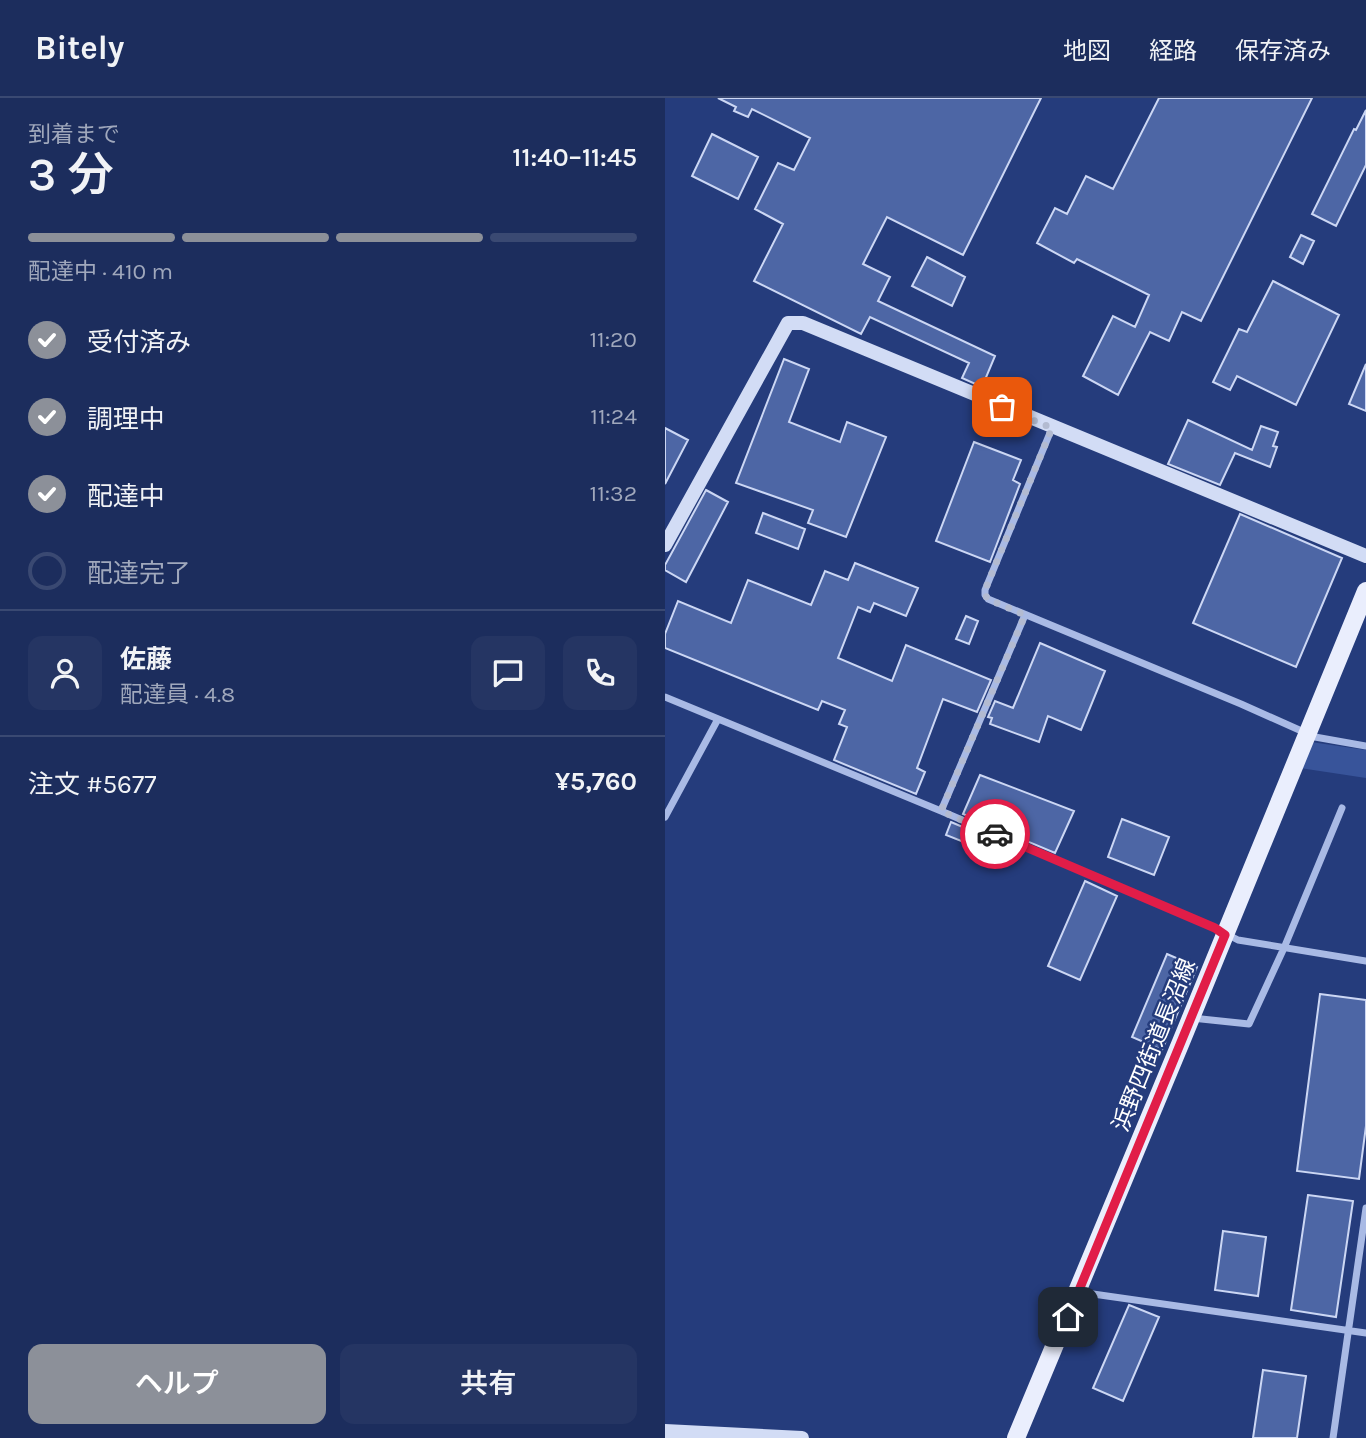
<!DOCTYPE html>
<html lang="ja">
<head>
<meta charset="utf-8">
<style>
	:root { --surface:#1c2d5d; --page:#253563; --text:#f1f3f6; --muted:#a0a8bc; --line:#3a4972; --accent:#8c9099 }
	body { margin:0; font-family:Karla,"Noto Sans JP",sans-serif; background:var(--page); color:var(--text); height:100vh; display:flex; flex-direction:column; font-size:26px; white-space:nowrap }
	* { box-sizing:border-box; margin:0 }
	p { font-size:23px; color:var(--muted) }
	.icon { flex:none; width:38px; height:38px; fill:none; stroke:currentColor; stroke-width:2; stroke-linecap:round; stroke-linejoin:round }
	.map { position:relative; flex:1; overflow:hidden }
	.details { display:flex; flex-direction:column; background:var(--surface); width:665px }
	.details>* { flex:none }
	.pin { position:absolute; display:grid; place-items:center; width:60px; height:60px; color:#fff; margin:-30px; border-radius:14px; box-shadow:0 4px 10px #0006 }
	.courier { position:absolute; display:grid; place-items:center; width:70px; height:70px; margin:-35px; border:5px solid #e11d48; border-radius:50%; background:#fff; color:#222; box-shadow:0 2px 9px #0007 }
	.headline em { font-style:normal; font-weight:600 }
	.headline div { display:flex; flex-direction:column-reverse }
	.headline { display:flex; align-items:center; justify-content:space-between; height:119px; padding:0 28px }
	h1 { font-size:46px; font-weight:600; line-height:52px }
	.bar { display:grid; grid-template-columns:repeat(4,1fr); gap:10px 7px; align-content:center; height:84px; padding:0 28px }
	.bar i { height:9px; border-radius:5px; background:var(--line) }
	.bar .active { background:var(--accent) }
	.bar p { grid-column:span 4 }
	.line { display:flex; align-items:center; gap:18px; padding:0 28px; border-top:2px solid var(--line) }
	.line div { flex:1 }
	.round { display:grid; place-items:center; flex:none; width:74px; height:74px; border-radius:14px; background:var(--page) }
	ol { padding:0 28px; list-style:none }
	li { display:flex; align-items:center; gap:21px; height:77px }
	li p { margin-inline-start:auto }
	li .icon { padding:7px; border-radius:50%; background:var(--accent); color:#fff; stroke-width:4 }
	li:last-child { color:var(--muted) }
	li i { width:38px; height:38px; border:4px solid var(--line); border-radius:50% }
	.action { display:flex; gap:14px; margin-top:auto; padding:14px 28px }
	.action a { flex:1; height:80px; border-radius:14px; background:var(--accent); color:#fff; font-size:28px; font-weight:600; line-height:80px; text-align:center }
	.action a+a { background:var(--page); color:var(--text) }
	header { display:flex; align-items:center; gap:42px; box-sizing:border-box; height:98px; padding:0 35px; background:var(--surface); border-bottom:2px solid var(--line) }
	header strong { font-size:33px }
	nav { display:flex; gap:38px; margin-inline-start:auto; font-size:24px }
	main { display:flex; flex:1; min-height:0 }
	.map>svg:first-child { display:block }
</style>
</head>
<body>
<header>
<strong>Bitely</strong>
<nav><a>地図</a><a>経路</a><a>保存済み</a></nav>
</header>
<main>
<section class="details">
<div class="headline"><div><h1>3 分</h1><p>到着まで</p></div><em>11:40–11:45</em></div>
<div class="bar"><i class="active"></i><i class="active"></i><i class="active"></i><i></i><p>配達中 · 410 m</p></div>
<ol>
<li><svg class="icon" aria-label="check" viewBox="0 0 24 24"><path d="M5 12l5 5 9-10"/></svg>受付済み<p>11:20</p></li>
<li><svg class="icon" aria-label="check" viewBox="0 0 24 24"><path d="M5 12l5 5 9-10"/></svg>調理中<p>11:24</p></li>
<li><svg class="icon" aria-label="check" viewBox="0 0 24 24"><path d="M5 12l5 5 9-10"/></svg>配達中<p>11:32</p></li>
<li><i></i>配達完了</li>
</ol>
<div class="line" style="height:126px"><a class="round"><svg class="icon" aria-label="person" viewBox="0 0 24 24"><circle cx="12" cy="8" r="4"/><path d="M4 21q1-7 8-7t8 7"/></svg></a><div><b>佐藤</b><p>配達員 · 4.8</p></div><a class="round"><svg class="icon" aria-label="chat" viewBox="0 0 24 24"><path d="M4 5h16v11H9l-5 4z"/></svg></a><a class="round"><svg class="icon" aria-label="phone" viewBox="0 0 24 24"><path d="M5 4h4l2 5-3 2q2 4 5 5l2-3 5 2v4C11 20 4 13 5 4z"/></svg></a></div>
<div class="line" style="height:91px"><div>注文 #5677</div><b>¥5,760</b></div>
<div class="action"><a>ヘルプ</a><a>共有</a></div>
</section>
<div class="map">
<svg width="701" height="1340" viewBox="0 0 701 1340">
	<rect width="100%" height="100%" fill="#253c7c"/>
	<path fill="#38549a" d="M 646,644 L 701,652 L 701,680 L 635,670 Z"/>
	<path fill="#4d66a5" stroke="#ccd7f4" stroke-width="2" d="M 53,0 L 376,0 L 298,157 L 222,119 L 198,166 L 225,179 L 213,203 L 330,258 L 317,289 L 297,280 L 304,265 L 205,219 L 196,236 L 89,183 L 118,126 L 90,111 L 113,65 L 129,72 L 145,40 L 87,11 L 83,19 L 69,13 L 71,9 Z
		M 494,0 L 647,0 L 536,223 L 517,214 L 504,243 L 485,234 L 453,297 L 418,278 L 448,218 L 470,229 L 484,197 L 412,161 L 409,165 L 372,145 L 390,110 L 402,116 L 421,78 L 448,91 Z
		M 701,12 L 701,67 L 671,128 L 647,116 L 689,31 L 691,32 Z
		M 47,36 L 93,59 L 73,101 L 27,78 Z
		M 636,137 L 649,143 L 638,166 L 625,159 Z
		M 262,159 L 300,179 L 287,208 L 247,188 Z
		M 608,183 L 674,217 L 631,307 L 572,278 L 565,292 L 548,284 L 574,231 L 582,234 Z
		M 119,261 L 144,271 L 124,324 L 175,344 L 182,324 L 221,339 L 181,439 L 143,425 L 148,412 L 71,385 Z
		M 701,266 L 701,313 L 684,306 Z
		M 523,322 L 587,352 L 596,328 L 613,334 L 608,348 L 612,349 L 605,369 L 570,355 L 555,387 L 503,366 Z
		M 0,330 L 23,342 L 0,386 Z
		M 309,344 L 356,362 L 348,382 L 355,386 L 325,464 L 271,443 Z
		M 41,392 L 63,404 L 21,484 L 0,472 L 0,467 Z
		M 98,415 L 140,431 L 133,451 L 91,435 Z
		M 575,416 L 677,460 L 631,569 L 528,525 Z
		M 190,465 L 253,490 L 241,518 L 209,505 L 205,514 L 193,509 L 173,560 L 227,583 L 241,547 L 326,582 L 312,614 L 278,601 L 252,670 L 260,674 L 251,696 L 169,662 L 182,629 L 174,626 L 180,612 L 157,603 L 153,612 L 0,550 L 0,536 L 13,503 L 66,525 L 83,482 L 146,507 L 160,473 L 183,482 Z
		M 301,518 L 313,523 L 304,546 L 291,541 Z
		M 375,545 L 440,573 L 416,632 L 383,618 L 374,644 L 325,626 L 327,620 L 323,619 L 330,603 L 348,610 Z
		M 315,677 L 409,713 L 390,755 L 298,716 Z
		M 457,721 L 504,739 L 489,777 L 443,759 Z
		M 286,724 L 328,742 L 324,754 L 281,737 Z
		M 420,783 L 452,798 L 415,882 L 383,868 Z
		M 502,856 L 532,869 L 497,952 L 467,939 Z
		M 655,896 L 701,902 L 701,1028 L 694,1081 L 632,1073 Z
		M 643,1097 L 688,1103 L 671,1219 L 626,1212 Z
		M 558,1133 L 601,1139 L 593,1198 L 550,1192 Z
		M 464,1207 L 494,1219 L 458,1303 L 428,1290 Z
		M 598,1272 L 641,1278 L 632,1340 L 588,1340 Z"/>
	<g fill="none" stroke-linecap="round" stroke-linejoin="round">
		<path stroke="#a9bae5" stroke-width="7" d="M 387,330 L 320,492 L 320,497 L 323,501 L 576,606 L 650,639 L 701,648
			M 0,599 L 276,713 L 550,830 L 573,842 L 701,863
			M 276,713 L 360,517
			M 0,719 L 53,621
			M 527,920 L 584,926 L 619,850 L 677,710
			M 414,1194 L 701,1235
			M 668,1340 L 701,1110"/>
		<path stroke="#d2dcf5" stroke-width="14" d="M 0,447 L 123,225 L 138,225 L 701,458
			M 0,1333 L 137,1340"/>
		<path stroke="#eaeefd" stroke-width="18" d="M 351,1340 L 516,944 L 701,493"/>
	</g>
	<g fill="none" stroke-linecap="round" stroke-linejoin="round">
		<path stroke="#b3bbd1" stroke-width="7" stroke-dasharray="0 12.6" d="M 330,736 L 276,713 L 360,517 L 323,501 L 320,497 L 320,492 L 387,330 L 337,309"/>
		<path stroke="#e11d48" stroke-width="9" d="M 330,736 L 550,830 L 560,837 L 403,1219"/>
	</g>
	<g text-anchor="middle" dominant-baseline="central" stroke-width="5" stroke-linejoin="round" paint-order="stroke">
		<g font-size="23" fill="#fff" stroke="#253c7c">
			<text transform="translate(489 947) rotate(-68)">浜野四街道長沼線</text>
		</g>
	</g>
</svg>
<div class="pin" style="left:337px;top:309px;background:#ea580c"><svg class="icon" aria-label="bag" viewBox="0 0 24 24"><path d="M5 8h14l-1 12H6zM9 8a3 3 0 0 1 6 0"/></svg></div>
<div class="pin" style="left:403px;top:1219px;background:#1f2937"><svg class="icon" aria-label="home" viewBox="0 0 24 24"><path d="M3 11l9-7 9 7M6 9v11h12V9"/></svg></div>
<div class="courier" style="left:330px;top:736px"><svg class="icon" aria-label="car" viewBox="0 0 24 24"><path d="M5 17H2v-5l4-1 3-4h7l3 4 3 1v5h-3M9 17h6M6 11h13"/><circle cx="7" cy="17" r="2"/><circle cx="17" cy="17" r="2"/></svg></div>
</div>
</main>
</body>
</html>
